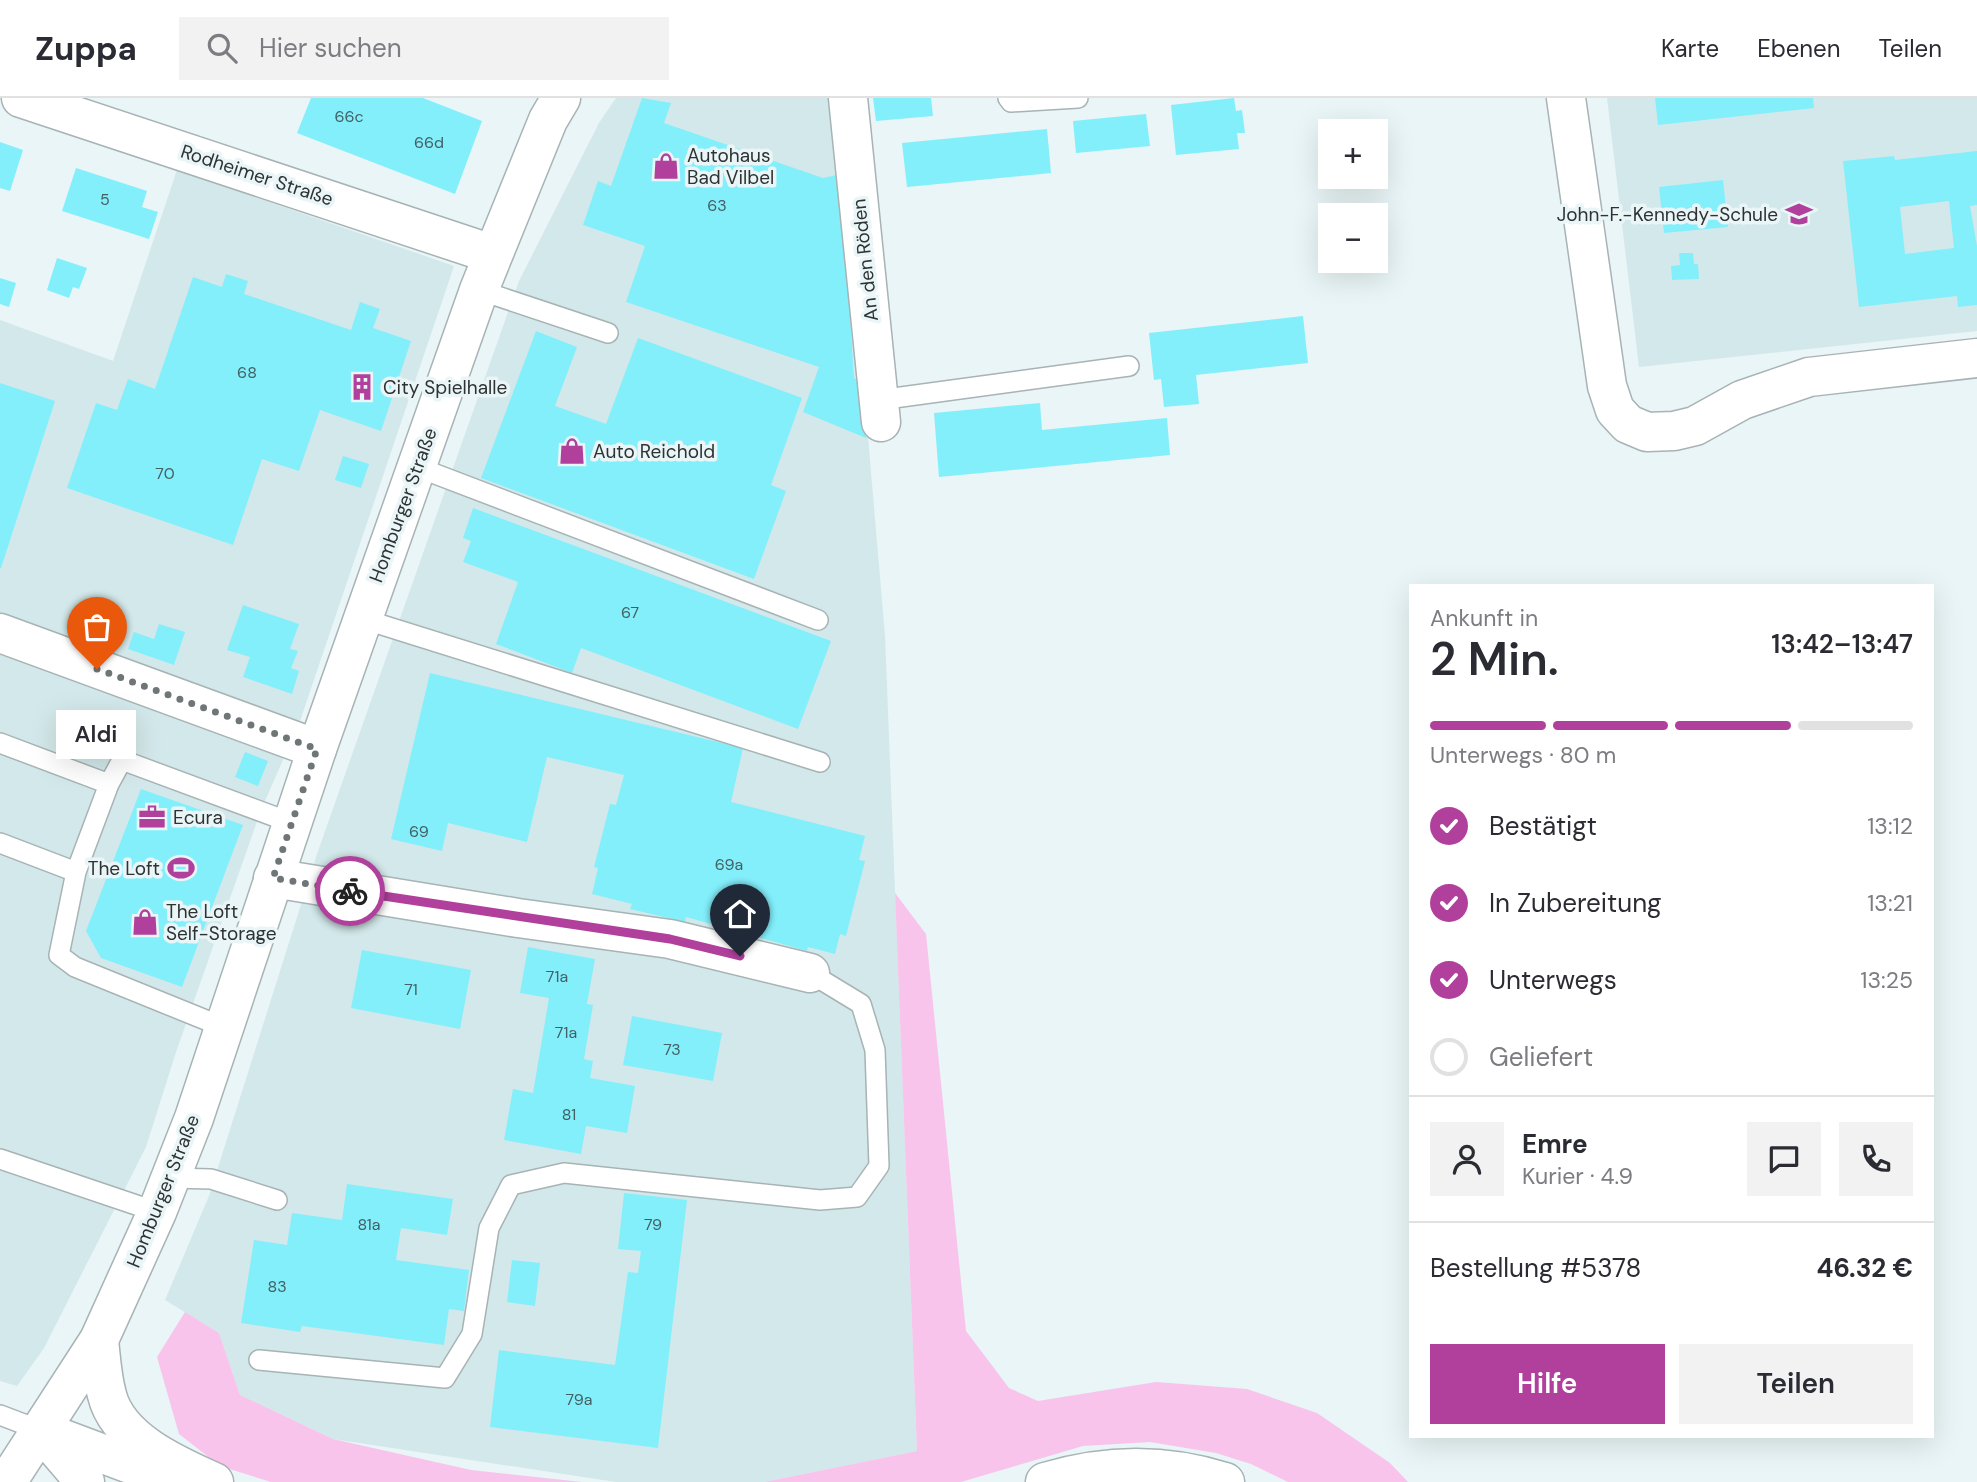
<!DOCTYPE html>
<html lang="de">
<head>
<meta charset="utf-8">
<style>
	:root { --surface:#fff; --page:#f2f2f3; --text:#2b2b33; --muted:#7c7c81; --line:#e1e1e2; --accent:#b0409c }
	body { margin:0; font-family:"DM Sans",sans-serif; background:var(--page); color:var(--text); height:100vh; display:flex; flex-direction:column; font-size:26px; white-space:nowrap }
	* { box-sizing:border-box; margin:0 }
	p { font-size:23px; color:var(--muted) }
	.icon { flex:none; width:38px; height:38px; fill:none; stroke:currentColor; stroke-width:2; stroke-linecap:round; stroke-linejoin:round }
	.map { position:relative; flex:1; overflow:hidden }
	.panel { position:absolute; left:1409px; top:486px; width:525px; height:854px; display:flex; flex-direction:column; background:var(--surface); border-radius:0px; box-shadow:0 7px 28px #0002 }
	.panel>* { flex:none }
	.controls { position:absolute; left:1318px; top:21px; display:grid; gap:14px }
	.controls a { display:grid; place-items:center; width:70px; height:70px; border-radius:0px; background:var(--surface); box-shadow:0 7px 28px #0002; font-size:35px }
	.pin { position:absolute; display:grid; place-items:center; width:60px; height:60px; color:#fff; margin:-72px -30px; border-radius:50% 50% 50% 0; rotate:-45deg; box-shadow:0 0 7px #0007 }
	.pin .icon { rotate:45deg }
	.courier { position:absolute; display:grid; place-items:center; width:70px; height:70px; margin:-35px; border:5px solid #b0409c; border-radius:50%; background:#fff; color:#222; box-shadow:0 2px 9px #0007 }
	.bubble { position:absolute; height:49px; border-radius:0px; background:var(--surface); box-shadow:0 7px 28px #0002; font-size:23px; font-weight:600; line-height:49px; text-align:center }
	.head em { font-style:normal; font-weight:600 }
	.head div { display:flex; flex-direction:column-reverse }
	.head { display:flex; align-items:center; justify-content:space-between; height:119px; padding:0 21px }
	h1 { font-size:46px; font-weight:600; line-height:52px }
	.bar { display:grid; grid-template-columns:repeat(4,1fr); gap:10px 7px; align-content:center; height:84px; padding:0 21px }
	.bar i { height:9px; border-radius:5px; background:var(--line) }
	.bar .current { background:var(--accent) }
	.bar p { grid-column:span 4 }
	.line { display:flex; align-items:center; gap:18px; padding:0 21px; border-top:2px solid var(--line) }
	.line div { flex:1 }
	.round { display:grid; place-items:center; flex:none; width:74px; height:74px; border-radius:0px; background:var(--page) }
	ol { padding:0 21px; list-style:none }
	li { display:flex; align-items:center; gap:21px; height:77px }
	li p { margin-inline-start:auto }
	li .icon { padding:7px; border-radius:50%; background:var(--accent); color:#fff; stroke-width:4 }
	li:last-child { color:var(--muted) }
	li i { width:38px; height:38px; border:4px solid var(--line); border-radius:50% }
	.primary-button { display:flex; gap:14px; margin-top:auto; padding:14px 21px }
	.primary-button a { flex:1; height:80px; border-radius:0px; background:var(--accent); color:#fff; font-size:28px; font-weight:600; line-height:80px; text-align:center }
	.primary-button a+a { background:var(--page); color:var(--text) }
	header { display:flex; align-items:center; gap:42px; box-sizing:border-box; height:98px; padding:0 35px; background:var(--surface); border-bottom:2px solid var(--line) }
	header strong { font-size:33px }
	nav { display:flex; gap:38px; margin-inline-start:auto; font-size:24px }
	.search { width:490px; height:63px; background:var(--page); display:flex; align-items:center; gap:18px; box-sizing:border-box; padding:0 24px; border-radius:0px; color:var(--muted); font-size:26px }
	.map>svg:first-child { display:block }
</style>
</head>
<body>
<header>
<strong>Zuppa</strong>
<div class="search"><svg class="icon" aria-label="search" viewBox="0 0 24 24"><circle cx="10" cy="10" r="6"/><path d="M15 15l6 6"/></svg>Hier suchen</div>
<nav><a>Karte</a><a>Ebenen</a><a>Teilen</a></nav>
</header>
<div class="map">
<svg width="1977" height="1384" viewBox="0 0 1977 1384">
	<rect width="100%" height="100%" fill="#e9f5f6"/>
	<path fill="#d3e8ea" d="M 616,0 L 839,0 L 885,538 L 917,1353 L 764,1384 L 616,1384 L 333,1341 L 240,1297 L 219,1235 L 165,1202 L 209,1098 L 317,756 L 519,183 L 599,25 Z
		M 1607,0 L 1977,0 L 1977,233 L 1639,269 Z
		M 177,72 L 454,168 L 300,623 L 261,712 L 176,954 L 146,1049 L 44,1250 L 17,1288 L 0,1283 L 0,222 L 113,263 Z"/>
	<path fill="#f8c4eb" d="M 895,795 L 926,836 L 966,1233 L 1009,1290 L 1038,1303 L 1156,1284 L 1247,1291 L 1317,1315 L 1390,1365 L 1408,1384 L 1288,1384 L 1251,1366 L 1216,1355 L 1150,1344 L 1083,1348 L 961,1384 L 764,1384 L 917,1353 Z
		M 185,1214 L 219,1235 L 240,1297 L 333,1341 L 471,1372 L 582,1384 L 271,1384 L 220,1368 L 179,1336 L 157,1259 Z"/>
	<path fill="#83effb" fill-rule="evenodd" d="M 311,0 L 423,0 L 482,23 L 455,96 L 297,35 Z
		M 642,0 L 671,5 L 664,25 L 823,80 L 841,76 L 854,280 L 862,284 L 866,340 L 803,314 L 819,269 L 626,204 L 645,148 L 583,127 L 598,83 L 611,88 Z
		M 873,0 L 931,0 L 933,18 L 876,23 Z
		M 1234,0 L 1236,13 L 1242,12 L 1245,35 L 1237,35 L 1239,51 L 1176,57 L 1171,7 Z
		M 1655,0 L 1813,0 L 1814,10 L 1658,27 Z
		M 1146,16 L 1150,48 L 1076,55 L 1073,23 Z
		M 1047,31 L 1051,75 L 907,89 L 902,45 Z
		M 0,44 L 23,52 L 10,93 L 0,90 Z
		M 1977,53 L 1977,107 L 1970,108 L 1977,148 L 1977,207 L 1958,209 L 1957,198 L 1859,209 L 1843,63 L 1894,58 L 1895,62 ZM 1949,103 L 1954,150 L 1905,156 L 1900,109 Z
		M 76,70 L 147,93 L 142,109 L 158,114 L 149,141 L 62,113 Z
		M 1723,82 L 1728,129 L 1664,135 L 1659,89 Z
		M 1679,155 L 1693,155 L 1694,166 L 1698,166 L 1699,181 L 1672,182 L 1671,168 L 1680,167 Z
		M 57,160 L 87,170 L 79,191 L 73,189 L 69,200 L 47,192 Z
		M 226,176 L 248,183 L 244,196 L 351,232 L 360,204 L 380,211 L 373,230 L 411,243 L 381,333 L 320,312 L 299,373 L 262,361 L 233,447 L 67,390 L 96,305 L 117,312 L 128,281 L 155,291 L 193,179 L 222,189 Z
		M 0,180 L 16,185 L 9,209 L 0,206 Z
		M 1303,218 L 1308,265 L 1196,277 L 1199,306 L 1164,309 L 1161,281 L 1154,282 L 1149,235 Z
		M 536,233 L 577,249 L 555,308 L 606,326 L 638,240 L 802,300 L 771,387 L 786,393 L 754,481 L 481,380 Z
		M 0,285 L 55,303 L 1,470 L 0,470 Z
		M 1040,305 L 1042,332 L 1167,320 L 1170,357 L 939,379 L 934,315 Z
		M 343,358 L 369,366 L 361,390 L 335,382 Z
		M 473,410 L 831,543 L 798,631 L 581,550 L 572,575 L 496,546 L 518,484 L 463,464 L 471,443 L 463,440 Z
		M 243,507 L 299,526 L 290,551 L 298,553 L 291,570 L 299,573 L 292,596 L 243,579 L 250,559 L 227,552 Z
		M 159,526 L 185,534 L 174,567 L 128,551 L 134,534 L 154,541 Z
		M 430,575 L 743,650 L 731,704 L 865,738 L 859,762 L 865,763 L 846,838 L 840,836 L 835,856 L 808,849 L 807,853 L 686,819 L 685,824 L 630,811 L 632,806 L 592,796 L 598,770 L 594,769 L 610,706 L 616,707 L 624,677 L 547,659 L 527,744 L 448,725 L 442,753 L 391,741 Z
		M 245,654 L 268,663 L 258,688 L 235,679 Z
		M 141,691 L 243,727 L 182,889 L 101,860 L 86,833 Z
		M 528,849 L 595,861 L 587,906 L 593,907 L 584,961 L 593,963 L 590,980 L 635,988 L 627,1035 L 586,1028 L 581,1056 L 504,1042 L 513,991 L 533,995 L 549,900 L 520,895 Z
		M 362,852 L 471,872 L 460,931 L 351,910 Z
		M 632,918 L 722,935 L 713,983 L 623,967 Z
		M 347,1086 L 453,1101 L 447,1137 L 401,1130 L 396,1162 L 469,1172 L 464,1213 L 449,1211 L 444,1247 L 302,1228 L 300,1234 L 241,1225 L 254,1142 L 287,1147 L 292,1115 L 342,1122 Z
		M 624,1095 L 687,1102 L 658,1350 L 490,1329 L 499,1252 L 615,1267 L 628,1174 L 638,1175 L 641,1153 L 618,1151 Z
		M 512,1162 L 540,1165 L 535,1208 L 507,1204 Z"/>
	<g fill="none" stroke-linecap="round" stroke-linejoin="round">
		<defs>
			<path id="service" d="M 1008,0 L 1011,4 L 1078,0
				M 479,192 L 608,235
				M 879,302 L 1129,268
				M 417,369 L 818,522
				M 363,521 L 820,664
				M 0,645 L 109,686 L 122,662 L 292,725
				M 0,745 L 76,774 L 59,857 L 75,869 L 223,929
				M 76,774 L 109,686
				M 0,1061 L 157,1114
				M 170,1080 L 211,1081 L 277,1102
				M 259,1262 L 445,1280 L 472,1236 L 489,1130 L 511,1087 L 564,1075 L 820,1102 L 857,1099 L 879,1068 L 875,952 L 861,906 L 810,875
				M 0,1317 L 42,1333"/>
			<path id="minor" d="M 21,0 L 492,156
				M 848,0 L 881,324
				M 1566,0 L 1607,288 L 1615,312 L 1628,326 L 1647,334 L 1674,333 L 1695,328 L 1742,302 L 1809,279 L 1977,260
				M 0,535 L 317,651
				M 273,780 L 518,820 L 670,841 L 810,875"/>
			<path id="tertiary" d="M 7,1384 L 99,1242 L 157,1114 L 194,1020 L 317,651 L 479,192 L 548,22 L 561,0"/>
			<path id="trunk" d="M 99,1242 C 101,1260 102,1279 107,1297 C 118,1342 176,1367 214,1384
				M 42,1333 L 178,1384
				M 43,1335 L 85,1384
				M 1045,1384 C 1104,1366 1166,1365 1225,1384"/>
		</defs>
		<use href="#service" stroke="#a7b3b4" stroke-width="22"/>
		<use href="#minor" stroke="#a7b3b4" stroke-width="41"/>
		<use href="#tertiary" stroke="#a7b3b4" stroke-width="41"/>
		<use href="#trunk" stroke="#a7b3b4" stroke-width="41"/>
		<use href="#service" stroke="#fff" stroke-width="19"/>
		<use href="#minor" stroke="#fff" stroke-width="38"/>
		<use href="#tertiary" stroke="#fff" stroke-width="38"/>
		<use href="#trunk" stroke="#fff" stroke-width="38"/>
	</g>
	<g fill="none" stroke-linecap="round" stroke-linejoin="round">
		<path stroke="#6f7677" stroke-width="7" stroke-dasharray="0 12.6" d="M 97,571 L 317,651 L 273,780 L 350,793"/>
		<path stroke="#b0409c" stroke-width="9" d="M 350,793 L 670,841 L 740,858"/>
	</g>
	<defs>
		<symbol id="shop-bare" viewBox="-9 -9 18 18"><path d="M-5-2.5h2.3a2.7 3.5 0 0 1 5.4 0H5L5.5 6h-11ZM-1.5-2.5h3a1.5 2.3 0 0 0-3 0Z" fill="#b0409c" stroke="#e9f5f6" stroke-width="2.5" paint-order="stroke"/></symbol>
		<symbol id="school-bare" viewBox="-9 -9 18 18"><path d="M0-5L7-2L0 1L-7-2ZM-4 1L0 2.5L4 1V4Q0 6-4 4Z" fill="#b0409c" stroke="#e9f5f6" stroke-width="2.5" paint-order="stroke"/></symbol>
		<symbol id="building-bare" viewBox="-9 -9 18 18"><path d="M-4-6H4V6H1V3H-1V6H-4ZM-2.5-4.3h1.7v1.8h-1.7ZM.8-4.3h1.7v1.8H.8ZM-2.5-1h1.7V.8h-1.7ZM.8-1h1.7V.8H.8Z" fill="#b0409c" stroke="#e9f5f6" stroke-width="2.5" paint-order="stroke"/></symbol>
		<symbol id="office-bare" viewBox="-9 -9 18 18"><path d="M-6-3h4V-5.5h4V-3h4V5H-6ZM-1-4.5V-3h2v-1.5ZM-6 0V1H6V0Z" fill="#b0409c" stroke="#e9f5f6" stroke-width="2.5" paint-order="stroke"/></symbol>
		<symbol id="stadium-bare" viewBox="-9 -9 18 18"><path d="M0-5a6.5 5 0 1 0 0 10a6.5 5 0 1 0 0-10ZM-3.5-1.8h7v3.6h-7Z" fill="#b0409c" stroke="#e9f5f6" stroke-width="2.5" paint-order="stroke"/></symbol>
	</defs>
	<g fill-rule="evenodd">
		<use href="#shop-bare" x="647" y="49" width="38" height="38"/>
		<use href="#school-bare" x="1780" y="97" width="38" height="38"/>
		<use href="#building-bare" x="343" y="270" width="38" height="38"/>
		<use href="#shop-bare" x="553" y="334" width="38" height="38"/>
		<use href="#office-bare" x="133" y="700" width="38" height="38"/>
		<use href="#stadium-bare" x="162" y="751" width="38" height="38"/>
		<use href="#shop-bare" x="126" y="805" width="38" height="38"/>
	</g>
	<g text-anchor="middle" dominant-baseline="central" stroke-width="7" stroke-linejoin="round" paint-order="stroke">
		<g font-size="16" fill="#436165">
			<text x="349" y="18">66c</text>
			<text x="429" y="44">66d</text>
			<text x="105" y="101">5</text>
			<text x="717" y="107">63</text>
			<text x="247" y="274">68</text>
			<text x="165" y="375">70</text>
			<text x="630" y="514">67</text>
			<text x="419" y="733">69</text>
			<text x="729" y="766">69a</text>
			<text x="557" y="878">71a</text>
			<text x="411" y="891">71</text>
			<text x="566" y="934">71a</text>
			<text x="672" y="951">73</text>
			<text x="569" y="1016">81</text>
			<text x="369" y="1126">81a</text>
			<text x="653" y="1126">79</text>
			<text x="277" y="1188">83</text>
			<text x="579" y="1301">79a</text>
		</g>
		<g font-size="19" fill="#2e3233" stroke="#e9f5f6" text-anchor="start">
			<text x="687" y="57">Autohaus<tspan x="687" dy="22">Bad Vilbel</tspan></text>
			<text x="1778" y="116" text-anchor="end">John-F.-Kennedy-Schule</text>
			<text x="383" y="289">City Spielhalle</text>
			<text x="593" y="353">Auto Reichold</text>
			<text x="173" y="719">Ecura</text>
			<text x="160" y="770" text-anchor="end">The Loft</text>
			<text x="166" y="813">The Loft<tspan x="166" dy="22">Self-Storage</tspan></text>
		</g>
		<g font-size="19" fill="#2e3233" stroke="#e9f5f6">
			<text transform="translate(257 77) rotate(18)">Rodheimer Straße</text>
			<text transform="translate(865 162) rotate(-96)">An den Röden</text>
			<text transform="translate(403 407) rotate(-70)">Homburger Straße</text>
			<text transform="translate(163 1093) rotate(-68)">Homburger Straße</text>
		</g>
	</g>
</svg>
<div class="controls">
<a>+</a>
<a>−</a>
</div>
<div class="pin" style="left:97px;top:571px;background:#ea580c"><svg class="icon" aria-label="bag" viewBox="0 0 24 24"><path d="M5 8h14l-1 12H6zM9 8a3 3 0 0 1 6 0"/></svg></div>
<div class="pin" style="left:740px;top:858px;background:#1f2937"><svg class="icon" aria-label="home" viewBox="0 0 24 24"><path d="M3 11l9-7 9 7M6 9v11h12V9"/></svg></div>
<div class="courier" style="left:350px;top:793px"><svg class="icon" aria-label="bike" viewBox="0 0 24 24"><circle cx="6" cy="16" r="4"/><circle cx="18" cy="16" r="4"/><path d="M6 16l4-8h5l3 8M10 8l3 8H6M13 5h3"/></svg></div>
<div class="bubble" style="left:56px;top:612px;width:80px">Aldi</div>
<section class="panel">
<div class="head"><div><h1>2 Min.</h1><p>Ankunft in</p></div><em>13:42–13:47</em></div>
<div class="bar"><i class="current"></i><i class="current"></i><i class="current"></i><i></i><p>Unterwegs · 80 m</p></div>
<ol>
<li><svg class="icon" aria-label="check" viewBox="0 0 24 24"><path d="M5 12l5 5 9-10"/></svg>Bestätigt<p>13:12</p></li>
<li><svg class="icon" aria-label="check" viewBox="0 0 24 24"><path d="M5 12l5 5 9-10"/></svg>In Zubereitung<p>13:21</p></li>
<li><svg class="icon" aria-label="check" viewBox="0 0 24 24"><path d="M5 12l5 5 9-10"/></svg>Unterwegs<p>13:25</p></li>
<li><i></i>Geliefert</li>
</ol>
<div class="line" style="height:126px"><a class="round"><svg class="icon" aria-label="person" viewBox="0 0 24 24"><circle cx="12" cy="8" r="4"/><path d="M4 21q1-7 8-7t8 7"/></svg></a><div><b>Emre</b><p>Kurier · 4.9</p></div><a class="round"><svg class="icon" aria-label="chat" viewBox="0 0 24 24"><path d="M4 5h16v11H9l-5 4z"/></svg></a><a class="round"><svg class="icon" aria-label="phone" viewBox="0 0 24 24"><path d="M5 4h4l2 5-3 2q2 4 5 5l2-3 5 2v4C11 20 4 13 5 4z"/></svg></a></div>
<div class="line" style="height:91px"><div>Bestellung #5378</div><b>46.32 €</b></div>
<div class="primary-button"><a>Hilfe</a><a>Teilen</a></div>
</section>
</div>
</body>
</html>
